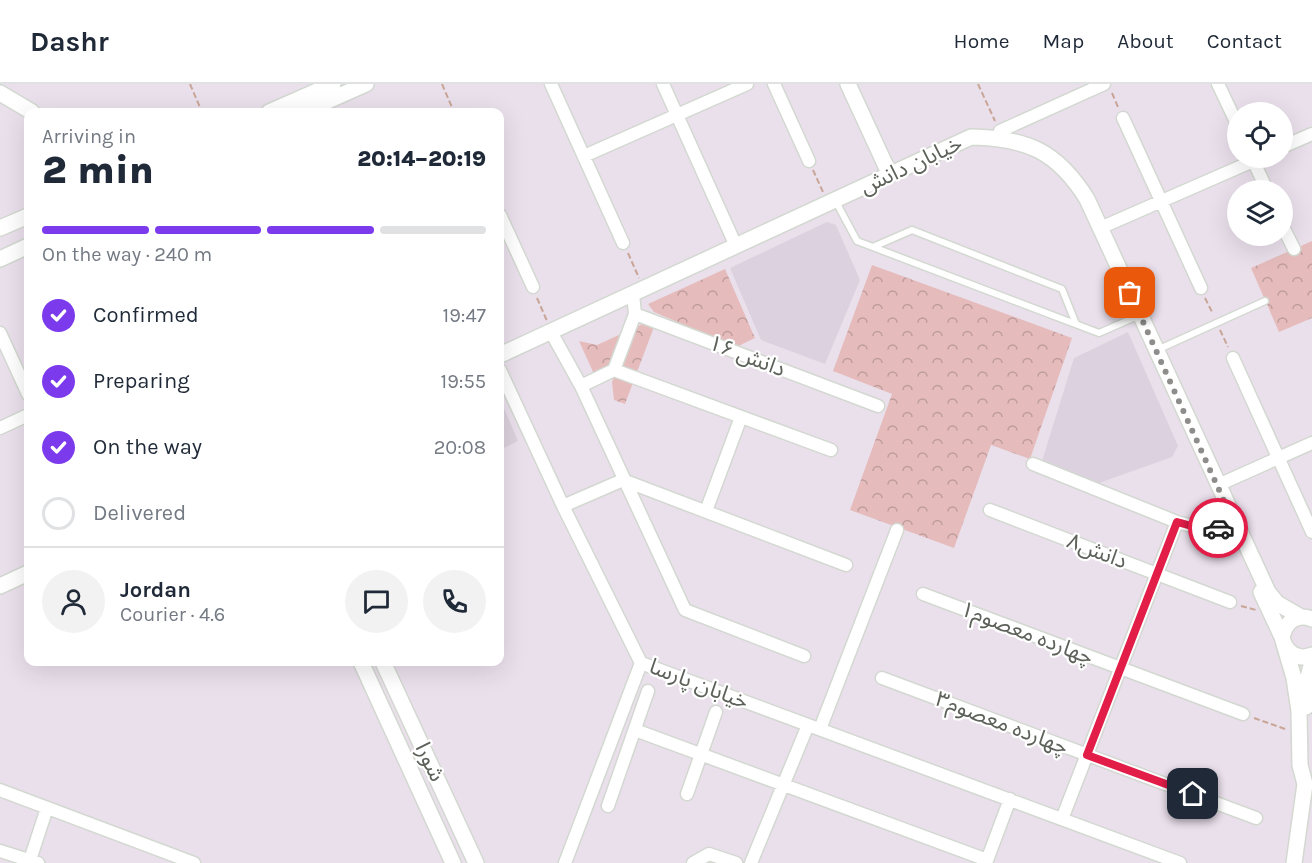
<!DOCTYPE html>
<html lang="en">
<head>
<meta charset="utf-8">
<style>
	:root { --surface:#fff; --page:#f2f2f3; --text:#1f2937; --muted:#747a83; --line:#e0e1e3; --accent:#7c3aed }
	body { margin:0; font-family:Karla,"Noto Sans Arabic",sans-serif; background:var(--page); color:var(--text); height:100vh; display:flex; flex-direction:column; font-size:22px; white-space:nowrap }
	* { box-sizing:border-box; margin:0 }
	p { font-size:20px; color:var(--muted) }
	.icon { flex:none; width:33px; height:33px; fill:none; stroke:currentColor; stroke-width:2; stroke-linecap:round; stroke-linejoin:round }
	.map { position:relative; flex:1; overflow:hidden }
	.side { position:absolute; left:24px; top:24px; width:480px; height:558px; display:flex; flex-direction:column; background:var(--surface); border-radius:12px; box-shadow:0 6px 24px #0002 }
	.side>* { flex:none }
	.controls { position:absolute; left:1227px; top:18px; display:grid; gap:12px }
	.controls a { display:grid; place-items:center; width:66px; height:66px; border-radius:50%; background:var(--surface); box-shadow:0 6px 24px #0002; font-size:30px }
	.pin { position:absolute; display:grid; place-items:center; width:51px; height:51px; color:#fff; margin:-26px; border-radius:12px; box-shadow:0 3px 9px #0006 }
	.courier { position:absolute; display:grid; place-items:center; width:60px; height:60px; margin:-30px; border:4px solid #e11d48; border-radius:50%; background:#fff; color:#222; box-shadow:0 2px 8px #0007 }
	.summary em { font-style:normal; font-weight:800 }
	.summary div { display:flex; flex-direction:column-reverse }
	.summary { display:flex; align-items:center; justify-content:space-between; height:102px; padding:0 18px }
	h1 { font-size:39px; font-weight:800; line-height:45px }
	.bar { display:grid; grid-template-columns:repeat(4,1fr); gap:9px 6px; align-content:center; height:72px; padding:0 18px }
	.bar i { height:8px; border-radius:4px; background:var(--line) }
	.bar .active { background:var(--accent) }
	.bar p { grid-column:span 4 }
	.line { display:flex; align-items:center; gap:15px; padding:0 18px; border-top:2px solid var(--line) }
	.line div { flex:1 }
	.round { display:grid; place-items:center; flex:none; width:63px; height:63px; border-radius:32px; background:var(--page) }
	ol { padding:0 18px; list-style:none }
	li { display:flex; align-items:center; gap:18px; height:66px }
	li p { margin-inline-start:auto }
	li .icon { padding:6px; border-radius:50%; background:var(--accent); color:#fff; stroke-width:4 }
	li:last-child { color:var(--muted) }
	li i { width:33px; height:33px; border:3px solid var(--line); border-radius:50% }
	header { display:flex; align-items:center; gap:36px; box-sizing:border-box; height:84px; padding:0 30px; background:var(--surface); border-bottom:2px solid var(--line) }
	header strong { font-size:28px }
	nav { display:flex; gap:33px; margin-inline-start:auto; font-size:21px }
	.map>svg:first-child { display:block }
</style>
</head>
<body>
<header>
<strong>Dashr</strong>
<nav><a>Home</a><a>Map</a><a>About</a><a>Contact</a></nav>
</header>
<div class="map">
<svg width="1312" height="779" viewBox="0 0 1312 779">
	<defs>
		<pattern id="forest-crowns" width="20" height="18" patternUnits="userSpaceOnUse" patternTransform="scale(1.5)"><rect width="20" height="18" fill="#e5bcbb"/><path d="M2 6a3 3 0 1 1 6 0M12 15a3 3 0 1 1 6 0" fill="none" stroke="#bd9c9b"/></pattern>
	</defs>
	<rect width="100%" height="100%" fill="#eae0ec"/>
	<path fill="#dcd1de" d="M 827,138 L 836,141 L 860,196 L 825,280 L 761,256 L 730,184 Z
		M 1128,248 L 1178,362 L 1172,373 L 1099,399 L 1042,377 L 1074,274 Z
		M 500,315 L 518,357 L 500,366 Z"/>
	<path fill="url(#forest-crowns)" d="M 1312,157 L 1312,234 L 1279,248 L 1251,184 Z
		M 872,181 L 1072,254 L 1030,375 L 991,361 L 954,464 L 850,426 L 892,310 L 833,287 Z
		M 725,185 L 755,254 L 736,263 L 654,228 L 648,220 Z
		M 642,240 L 654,243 L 625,320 L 614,316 L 612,298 L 632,246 Z
		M 621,250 L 610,282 L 594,290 L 579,257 L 597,261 Z"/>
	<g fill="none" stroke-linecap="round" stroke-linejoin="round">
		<defs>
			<path id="service" d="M 835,116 L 857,157 L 1099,249 L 1140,231
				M 873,163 L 912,146 L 1062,205 L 1076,240
				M 1157,266 L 1265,217"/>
			<path id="minor" d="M 551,0 L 623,159
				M 663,0 L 736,162
				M 774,0 L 809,77
				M 1218,0 L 1238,42
				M 1123,34 L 1201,204
				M 1000,47 L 1104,0
				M 1282,63 L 1312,50
				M 584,72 L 747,0
				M 1252,74 L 1267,106
				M 500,131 L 533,203
				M 1282,141 L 1294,165
				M 1100,144 L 1260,74
				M 633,210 L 635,230 L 878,322
				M 551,248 L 581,302 L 685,526 L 804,572
				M 0,249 L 28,310
				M 1233,274 L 1312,448
				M 500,286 L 563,422 L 641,579 L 1180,779
				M 614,286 L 831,366
				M 581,302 L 614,286 L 635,230
				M 0,344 L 28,331
				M 1033,380 L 1177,438 L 1210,447 L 1234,439
				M 1218,401 L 1312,359
				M 563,422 L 623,396 L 846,481
				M 990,426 L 1230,518
				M 706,427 L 741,333
				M 923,510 L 1243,630
				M 882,594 L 1256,734
				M 820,645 L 897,446
				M 635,646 L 987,776
				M 0,706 L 194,779
				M 687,710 L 716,628
				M 608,722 L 648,607
				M 1062,735 L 1177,438
				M 0,767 L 38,779
				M 29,779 L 47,724
				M 565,779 L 641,579
				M 693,779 L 709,770 L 736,779
				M 751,779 L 808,641
				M 986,779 L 1010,715"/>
			<path id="tertiary" d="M 848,0 L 890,91
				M 0,9 L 32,28
				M 269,28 L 333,0
				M 303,28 L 366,0
				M 0,144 L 28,132
				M 0,175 L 28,162
				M 500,271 L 971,53 C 1027,54 1057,67 1087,115 L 1268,508 L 1277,519 L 1301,533
				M 0,502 L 28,489
				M 1261,508 L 1282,553
				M 1312,535 C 1297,529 1286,537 1282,553 C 1285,568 1297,577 1312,571
				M 1284,560 L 1294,594 L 1299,627 L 1300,681 L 1305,700 L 1294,779
				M 361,578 L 453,779
				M 383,578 L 476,779
				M 1306,623 L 1306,601 L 1312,578"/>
		</defs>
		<use href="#service" stroke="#d3d8d1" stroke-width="9"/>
		<use href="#minor" stroke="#d3d8d1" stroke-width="15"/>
		<use href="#tertiary" stroke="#d3d8d1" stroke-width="18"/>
		<path stroke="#c8a596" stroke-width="2" stroke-dasharray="6 3" stroke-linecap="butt" d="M 190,0 L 202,28
			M 442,0 L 454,28
			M 978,0 L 995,37
			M 1112,9 L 1118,23
			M 813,86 L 823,108
			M 628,169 L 639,194
			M 537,214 L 547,237
			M 1205,214 L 1213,230
			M 1220,246 L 1228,263
			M 1241,522 L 1256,526
			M 1254,634 L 1288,646"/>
		<use href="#service" stroke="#fff" stroke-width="6"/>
		<use href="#minor" stroke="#fff" stroke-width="12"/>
		<use href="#tertiary" stroke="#fff" stroke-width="15"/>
	</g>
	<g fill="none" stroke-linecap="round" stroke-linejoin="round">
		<path stroke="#8e8d8c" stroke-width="6" stroke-dasharray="0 10.8" d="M 1130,209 L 1234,439 L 1218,444"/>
		<path stroke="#e11d48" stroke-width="8" d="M 1193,710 L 1087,671 L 1177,438 L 1210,447 L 1218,444"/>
	</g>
	<g text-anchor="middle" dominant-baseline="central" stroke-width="4.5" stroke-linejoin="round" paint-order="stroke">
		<g font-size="22" fill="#5c6159" stroke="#fff">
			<text transform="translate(911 81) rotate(-25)">خیابان دانش</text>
			<text transform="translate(747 272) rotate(21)">دانش ۱۶</text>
			<text transform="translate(1097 467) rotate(21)">دانش۸</text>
			<text transform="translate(1027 549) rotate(21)">چهارده معصوم۱</text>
			<text transform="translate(699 600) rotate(21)">خیابان پارسا</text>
			<text transform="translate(1002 639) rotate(21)">چهارده معصوم۳</text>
			<text transform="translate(430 678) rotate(65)">شورا</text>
		</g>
	</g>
</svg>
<div class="controls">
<a><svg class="icon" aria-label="locate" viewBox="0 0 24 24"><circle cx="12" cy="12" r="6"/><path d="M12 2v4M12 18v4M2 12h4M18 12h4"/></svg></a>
<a><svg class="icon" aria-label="layers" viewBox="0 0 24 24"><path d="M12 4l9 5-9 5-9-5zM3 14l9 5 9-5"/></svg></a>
</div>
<div class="pin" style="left:1130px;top:209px;background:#ea580c"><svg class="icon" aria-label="bag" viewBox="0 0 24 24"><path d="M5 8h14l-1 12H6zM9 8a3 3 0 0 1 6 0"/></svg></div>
<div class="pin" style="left:1193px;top:710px;background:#1f2937"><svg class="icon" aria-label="home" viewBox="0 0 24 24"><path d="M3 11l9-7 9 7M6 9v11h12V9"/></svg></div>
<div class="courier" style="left:1218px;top:444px"><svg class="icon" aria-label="car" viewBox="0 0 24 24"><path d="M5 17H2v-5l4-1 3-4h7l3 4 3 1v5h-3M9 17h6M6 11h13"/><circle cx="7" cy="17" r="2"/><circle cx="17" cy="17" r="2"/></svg></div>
<section class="side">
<div class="summary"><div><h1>2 min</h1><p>Arriving in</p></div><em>20:14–20:19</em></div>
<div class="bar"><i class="active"></i><i class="active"></i><i class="active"></i><i></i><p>On the way · 240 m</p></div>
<ol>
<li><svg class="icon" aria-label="check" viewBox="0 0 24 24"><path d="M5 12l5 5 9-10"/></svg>Confirmed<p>19:47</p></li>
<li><svg class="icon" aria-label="check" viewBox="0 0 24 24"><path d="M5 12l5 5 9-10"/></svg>Preparing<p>19:55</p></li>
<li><svg class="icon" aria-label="check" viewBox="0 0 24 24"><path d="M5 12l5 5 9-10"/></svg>On the way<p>20:08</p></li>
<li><i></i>Delivered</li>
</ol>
<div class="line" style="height:108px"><a class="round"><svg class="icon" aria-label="person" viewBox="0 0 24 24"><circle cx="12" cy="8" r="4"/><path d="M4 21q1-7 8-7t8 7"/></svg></a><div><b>Jordan</b><p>Courier · 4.6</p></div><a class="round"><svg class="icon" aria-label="chat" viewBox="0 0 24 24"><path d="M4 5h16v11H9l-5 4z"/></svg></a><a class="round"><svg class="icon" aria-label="phone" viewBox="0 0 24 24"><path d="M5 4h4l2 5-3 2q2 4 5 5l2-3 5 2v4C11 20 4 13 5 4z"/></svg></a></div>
</section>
</div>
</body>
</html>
